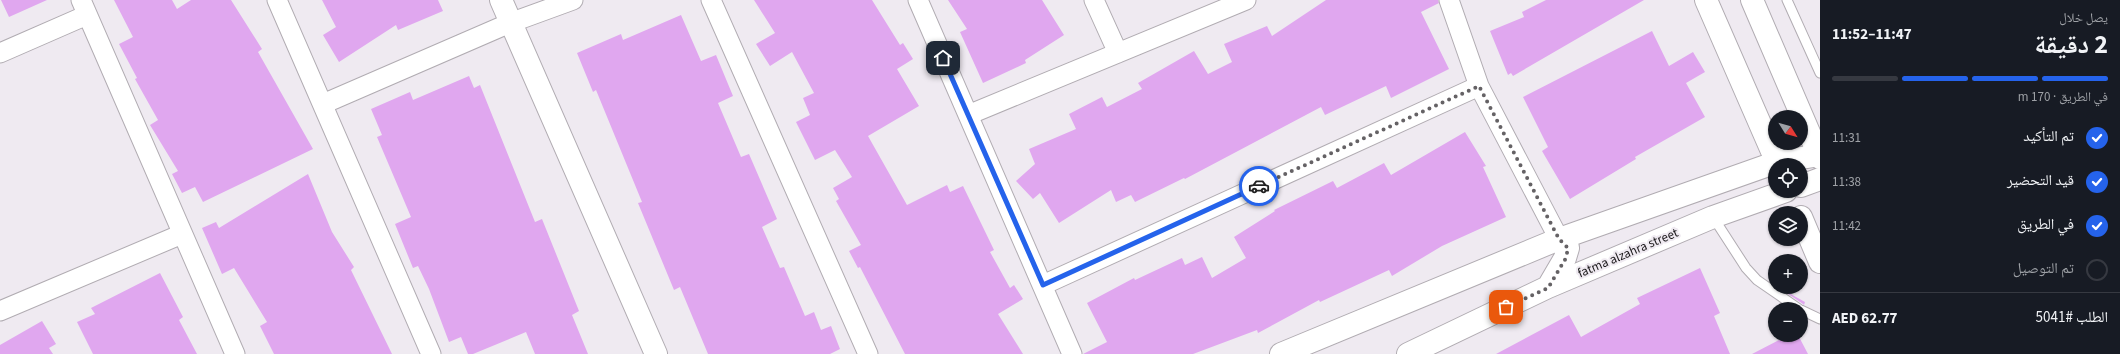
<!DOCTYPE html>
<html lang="ar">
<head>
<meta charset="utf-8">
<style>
	:root { --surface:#171b24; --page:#242831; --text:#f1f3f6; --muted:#9ea1a6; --line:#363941; --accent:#2563eb }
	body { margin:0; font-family:"Source Sans 3","Noto Naskh Arabic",sans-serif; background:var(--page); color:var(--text); direction:rtl; height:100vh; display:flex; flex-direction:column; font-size:15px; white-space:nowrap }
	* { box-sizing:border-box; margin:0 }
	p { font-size:13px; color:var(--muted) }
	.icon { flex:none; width:22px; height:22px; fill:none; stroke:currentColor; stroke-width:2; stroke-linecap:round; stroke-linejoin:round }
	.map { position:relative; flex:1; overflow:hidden; direction:ltr }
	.details { display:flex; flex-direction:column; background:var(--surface); width:300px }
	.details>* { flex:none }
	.needle { width:26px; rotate:127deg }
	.controls { position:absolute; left:1768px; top:110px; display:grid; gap:8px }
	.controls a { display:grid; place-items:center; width:40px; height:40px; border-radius:50%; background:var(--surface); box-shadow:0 1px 3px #0004; font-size:20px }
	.pin { position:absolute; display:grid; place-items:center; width:34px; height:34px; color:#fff; margin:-17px; border-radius:8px; box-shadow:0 2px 6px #0006 }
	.courier { position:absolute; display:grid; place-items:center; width:40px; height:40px; margin:-20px; border:3px solid #2563eb; border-radius:50%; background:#fff; color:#222; box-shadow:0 1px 5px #0007 }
	.summary em { font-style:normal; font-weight:700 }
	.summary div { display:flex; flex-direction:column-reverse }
	.summary { display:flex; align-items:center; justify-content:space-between; height:68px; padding:0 12px }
	h1 { font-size:26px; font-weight:700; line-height:30px }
	.bar { display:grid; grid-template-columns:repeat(4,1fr); gap:6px 4px; align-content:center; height:48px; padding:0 12px }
	.bar i { height:5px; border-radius:3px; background:var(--line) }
	.bar .selected { background:var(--accent) }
	.bar p { grid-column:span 4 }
	.line { display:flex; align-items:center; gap:10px; padding:0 12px; border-top:1px solid var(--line) }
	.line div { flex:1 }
	ol { padding:0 12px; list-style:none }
	li { display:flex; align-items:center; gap:12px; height:44px }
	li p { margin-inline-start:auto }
	li .icon { padding:4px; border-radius:50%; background:var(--accent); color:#fff; stroke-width:4 }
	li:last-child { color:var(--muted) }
	li i { width:22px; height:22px; border:2px solid var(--line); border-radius:50% }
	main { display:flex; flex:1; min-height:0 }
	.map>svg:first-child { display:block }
</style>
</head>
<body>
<main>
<section class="details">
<div class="summary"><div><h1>2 دقيقة</h1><p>يصل خلال</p></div><em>11:47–11:52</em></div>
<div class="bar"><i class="selected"></i><i class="selected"></i><i class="selected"></i><i></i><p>في الطريق · 170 m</p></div>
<ol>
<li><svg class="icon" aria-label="check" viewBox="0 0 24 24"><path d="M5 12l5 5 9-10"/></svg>تم التأكيد<p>11:31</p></li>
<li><svg class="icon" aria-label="check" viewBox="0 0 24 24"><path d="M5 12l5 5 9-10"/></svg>قيد التحضير<p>11:38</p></li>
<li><svg class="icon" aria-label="check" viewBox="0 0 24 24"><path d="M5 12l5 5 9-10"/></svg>في الطريق<p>11:42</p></li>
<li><i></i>تم التوصيل</li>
</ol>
<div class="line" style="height:52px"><div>الطلب #5041</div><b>AED 62.77</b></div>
</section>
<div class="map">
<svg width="1820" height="354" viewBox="0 0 1820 354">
	<rect width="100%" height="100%" fill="#efeaf1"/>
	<path fill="#e0a7ef" d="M 1,0 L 47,0 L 9,17 Z
		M 114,0 L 172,0 L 177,9 L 191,0 L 231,0 L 262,49 L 258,52 L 313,149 L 203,202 L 195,187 L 182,193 L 172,174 L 178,171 L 150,125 L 158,120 L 135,79 L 137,78 L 119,44 L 133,37 Z
		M 322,0 L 438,0 L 443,11 L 398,30 L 396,25 L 339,62 L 323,35 L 336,27 Z
		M 754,0 L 872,0 L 900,45 L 903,43 L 913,59 L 897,69 L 919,106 L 868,136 L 907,205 L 947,185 L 950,192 L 963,186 L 994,250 L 990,252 L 1010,288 L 1014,285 L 1023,299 L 998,314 L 1023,354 L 905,354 L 860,267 L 858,268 L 849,251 L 861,245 L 836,201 L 839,199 L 833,188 L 852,177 L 835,150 L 815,160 L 796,122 L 810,115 L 803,98 L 814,93 L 792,52 L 770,66 L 756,44 L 775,33 Z
		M 948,0 L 1042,0 L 1064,35 L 1025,60 L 1026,63 L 983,83 L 960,32 L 967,29 Z
		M 1326,0 L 1438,0 L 1439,3 L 1421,12 L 1449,69 L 1391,98 L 1386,86 L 1325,115 L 1321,107 L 1185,179 L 1184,178 L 1135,202 L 1131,195 L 1116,202 L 1111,190 L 1059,223 L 1040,193 L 1033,199 L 1016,181 L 1035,164 L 1029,149 L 1076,129 L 1069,114 L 1102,97 L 1107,107 L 1142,89 L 1138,83 L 1194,51 L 1208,74 L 1232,62 L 1224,44 L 1267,26 L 1272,36 Z
		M 1546,0 L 1644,0 L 1513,76 L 1511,73 L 1508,75 L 1490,31 L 1524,17 L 1522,12 Z
		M 681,15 L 701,61 L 716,55 L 733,96 L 718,103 L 741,157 L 749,154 L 777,219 L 762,227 L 780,268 L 784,267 L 805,316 L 814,312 L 821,330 L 831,326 L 840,349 L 830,354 L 708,354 L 680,287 L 674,290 L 638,203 L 642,202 L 596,90 L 593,92 L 577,53 L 621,34 L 623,40 Z
		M 1652,31 L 1669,66 L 1693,52 L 1705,72 L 1686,83 L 1705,117 L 1635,157 L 1636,159 L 1570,199 L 1542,151 L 1548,147 L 1523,97 Z
		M 469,76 L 474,88 L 480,85 L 535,222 L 542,219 L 579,311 L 572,315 L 588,354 L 535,354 L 526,332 L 473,354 L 468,354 L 461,337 L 449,342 L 429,289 L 418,266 L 413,268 L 395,224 L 411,217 L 377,137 L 382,135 L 371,109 L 410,92 L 413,100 Z
		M 1465,132 L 1486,166 L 1483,167 L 1506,217 L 1442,246 L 1392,276 L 1389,270 L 1320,302 L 1319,300 L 1258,333 L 1257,330 L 1193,354 L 1083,354 L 1107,342 L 1087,303 L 1134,278 L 1135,280 L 1182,258 L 1185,265 L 1202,257 L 1212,278 L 1246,258 L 1234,237 L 1275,211 L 1274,210 L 1333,181 L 1337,188 L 1384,163 L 1391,175 Z
		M 308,174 L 332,232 L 354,267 L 351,270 L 392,354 L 274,354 L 260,326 L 267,322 L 234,268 L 222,274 L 202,228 L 216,222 L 219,228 Z
		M 1700,268 L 1720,313 L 1714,316 L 1730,354 L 1496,354 L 1569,315 L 1581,337 L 1640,304 L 1637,298 Z
		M 160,273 L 183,317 L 179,320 L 197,354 L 93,354 L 77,322 L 95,314 L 91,308 Z
		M 1778,287 L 1805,302 L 1804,305 L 1803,304 Z
		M 42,321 L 56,344 L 49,348 L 53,354 L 0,354 L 0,345 Z
		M 1789,335 L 1798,335 L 1808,354 L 1752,354 Z"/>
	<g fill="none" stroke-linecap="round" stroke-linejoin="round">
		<defs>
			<path id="service" d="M 1787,0 L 1820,73
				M 1713,217 L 1746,268 L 1757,280 L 1799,309
				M 1801,310 L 1820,319"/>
			<path id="minor" d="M 81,0 L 235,354
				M 277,0 L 431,354
				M 711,0 L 868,354
				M 918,0 L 1072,354
				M 1094,0 L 1118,53
				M 1449,0 L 1479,86 L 1559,239
				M 0,53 L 87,15
				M 323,104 L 510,23 L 573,0
				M 968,115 L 1246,0
				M 1043,285 L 1479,86
				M 0,311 L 182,234"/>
			<path id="tertiary" d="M 501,0 L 656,354
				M 1706,0 L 1778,165
				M 1752,0 L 1820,158
				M 1801,186 L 1820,179
				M 1801,217 L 1820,262
				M 1548,287 L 1565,258 L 1568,248 L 1559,239
				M 1281,354 L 1559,239 L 1777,162 L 1819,155
				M 1408,354 L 1548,287 L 1713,217 L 1786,191"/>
		</defs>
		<use href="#service" stroke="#b1acb2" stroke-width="11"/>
		<use href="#minor" stroke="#b1acb2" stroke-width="21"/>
		<use href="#tertiary" stroke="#b1acb2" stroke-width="24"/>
		<use href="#service" stroke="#fff" stroke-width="9"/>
		<use href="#minor" stroke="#fff" stroke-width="19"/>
		<use href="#tertiary" stroke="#fff" stroke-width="22"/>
	</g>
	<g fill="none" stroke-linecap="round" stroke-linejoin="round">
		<path stroke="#656265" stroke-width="4" stroke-dasharray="0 7.2" d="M 1259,186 L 1479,86 L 1559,239 L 1568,248 L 1566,258 L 1548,288 L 1506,307"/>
		<path stroke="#2563eb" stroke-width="5" d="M 943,58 L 1043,285 L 1259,186"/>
	</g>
	<g text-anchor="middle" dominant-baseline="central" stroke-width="4" stroke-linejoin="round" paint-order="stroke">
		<g font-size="13" fill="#1a181a" stroke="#efeaf1">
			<text transform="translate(1628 253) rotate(-23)">fatma alzahra street</text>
		</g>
	</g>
</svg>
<div class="controls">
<a><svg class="needle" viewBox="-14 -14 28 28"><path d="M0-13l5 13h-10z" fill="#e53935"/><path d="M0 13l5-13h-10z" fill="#9ea1a6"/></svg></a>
<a><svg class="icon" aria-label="locate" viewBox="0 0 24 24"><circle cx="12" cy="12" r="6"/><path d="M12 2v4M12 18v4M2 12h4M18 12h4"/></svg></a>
<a><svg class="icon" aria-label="layers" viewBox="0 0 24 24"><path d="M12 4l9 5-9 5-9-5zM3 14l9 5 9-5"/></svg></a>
<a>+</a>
<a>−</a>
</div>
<div class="pin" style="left:1506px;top:307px;background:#ea580c"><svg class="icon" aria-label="bag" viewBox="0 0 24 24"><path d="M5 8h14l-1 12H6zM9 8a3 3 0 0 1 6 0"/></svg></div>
<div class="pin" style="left:943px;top:58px;background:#1f2937"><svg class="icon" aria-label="home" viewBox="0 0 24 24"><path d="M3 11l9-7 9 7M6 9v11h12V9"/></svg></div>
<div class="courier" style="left:1259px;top:186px"><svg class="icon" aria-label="car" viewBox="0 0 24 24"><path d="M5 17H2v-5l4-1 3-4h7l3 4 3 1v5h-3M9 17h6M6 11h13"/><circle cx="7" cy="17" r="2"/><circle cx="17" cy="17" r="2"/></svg></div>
</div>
</main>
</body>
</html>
